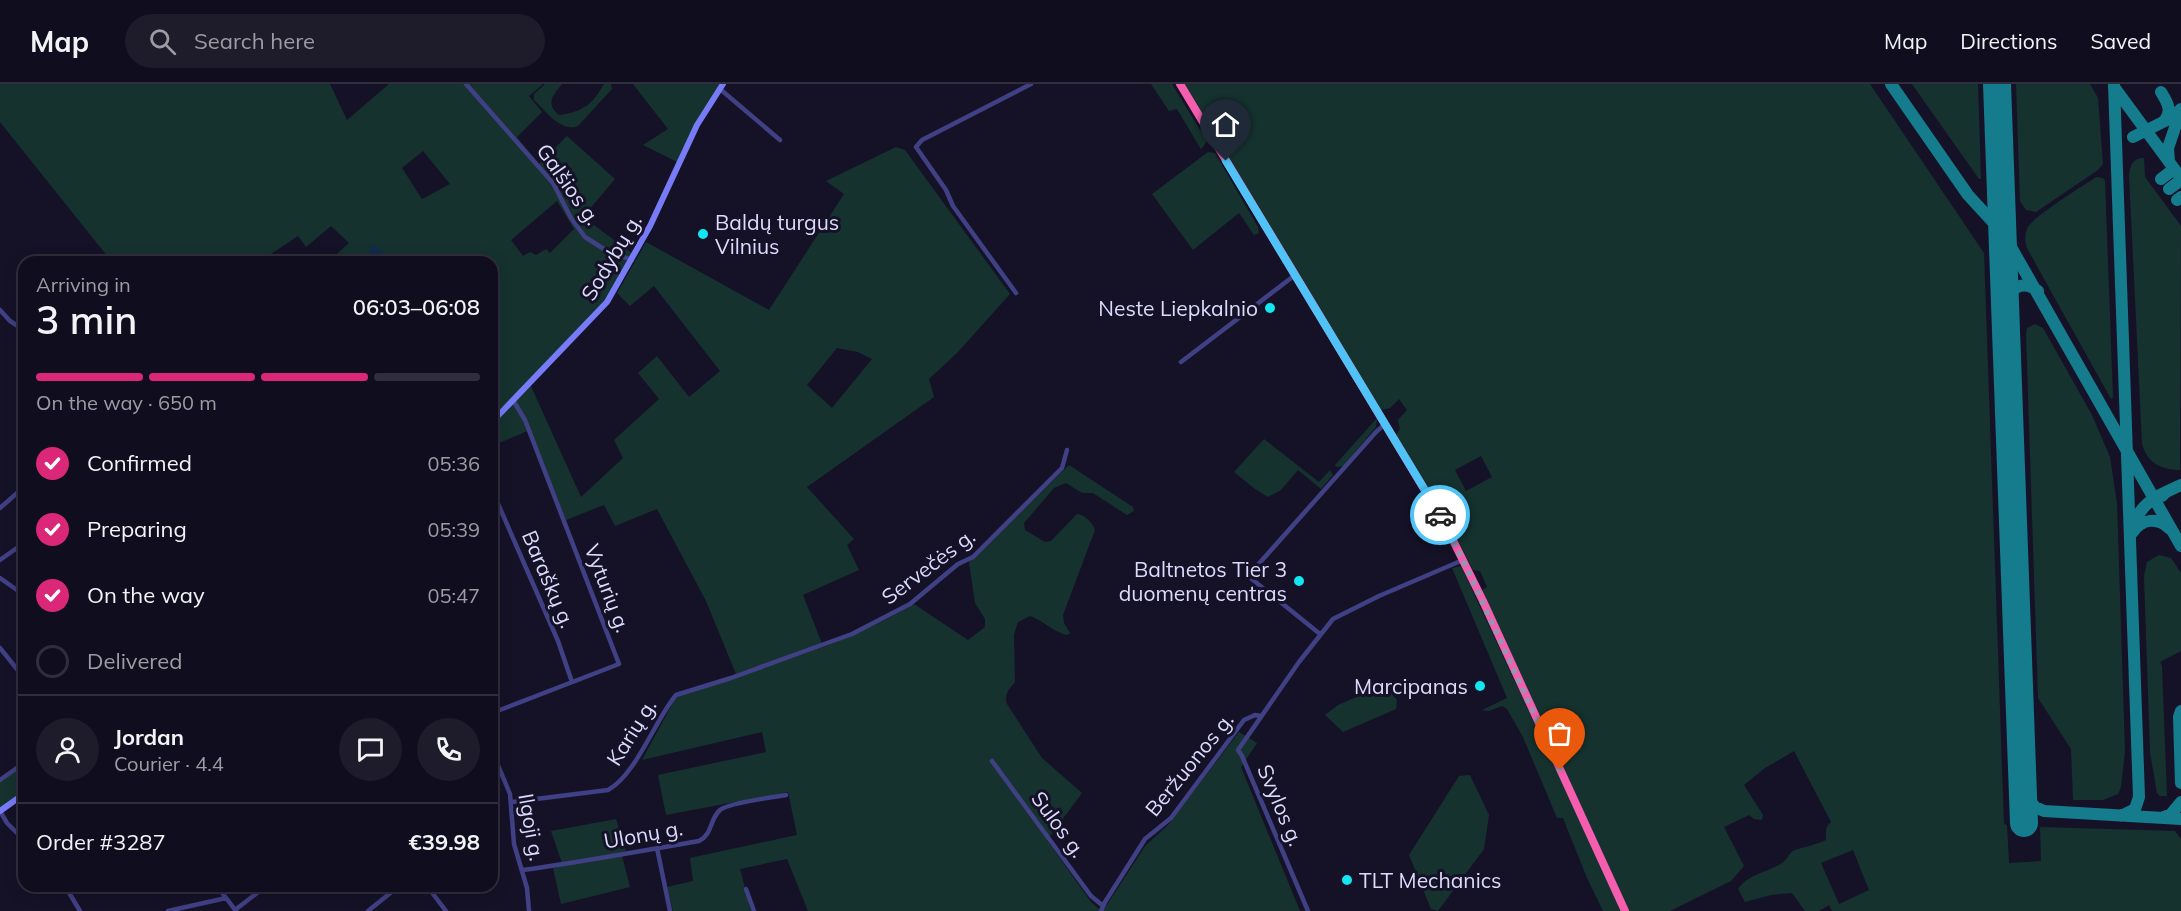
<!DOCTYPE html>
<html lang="en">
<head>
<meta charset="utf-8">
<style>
	:root { --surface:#100e1e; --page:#1e1c2b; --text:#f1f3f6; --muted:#9c9ca4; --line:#302e3c; --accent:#db2777 }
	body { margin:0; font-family:Mulish,sans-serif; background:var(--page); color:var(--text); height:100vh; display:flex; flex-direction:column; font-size:22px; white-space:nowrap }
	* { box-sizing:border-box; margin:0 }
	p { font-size:20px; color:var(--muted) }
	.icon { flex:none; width:33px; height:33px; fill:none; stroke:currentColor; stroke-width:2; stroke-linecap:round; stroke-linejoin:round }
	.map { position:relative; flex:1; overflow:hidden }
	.sheet { position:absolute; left:18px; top:172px; width:480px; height:636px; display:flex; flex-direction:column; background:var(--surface); border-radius:18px; box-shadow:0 3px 15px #0003,0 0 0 2px var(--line) }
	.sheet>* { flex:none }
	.pin { position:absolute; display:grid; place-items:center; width:51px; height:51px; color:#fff; margin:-62px -26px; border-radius:50% 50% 50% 0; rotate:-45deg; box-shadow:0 0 6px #0007 }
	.pin .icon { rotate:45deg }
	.courier { position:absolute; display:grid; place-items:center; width:60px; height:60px; margin:-30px; border:4px solid #4fc3f7; border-radius:50%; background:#fff; color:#222; box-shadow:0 2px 8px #0007 }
	.head em { font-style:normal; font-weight:600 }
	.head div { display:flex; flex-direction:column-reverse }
	.head { display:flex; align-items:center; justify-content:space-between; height:102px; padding:0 18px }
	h1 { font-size:39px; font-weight:600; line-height:45px }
	.bar { display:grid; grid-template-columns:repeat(4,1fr); gap:9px 6px; align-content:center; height:72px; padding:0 18px }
	.bar i { height:8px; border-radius:4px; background:var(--line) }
	.bar .current { background:var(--accent) }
	.bar p { grid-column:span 4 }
	.line { display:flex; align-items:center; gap:15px; padding:0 18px; border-top:2px solid var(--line) }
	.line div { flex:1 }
	.round { display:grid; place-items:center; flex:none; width:63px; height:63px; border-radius:32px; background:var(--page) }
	ol { padding:0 18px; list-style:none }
	li { display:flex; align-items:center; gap:18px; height:66px }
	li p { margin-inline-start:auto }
	li .icon { padding:6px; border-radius:50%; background:var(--accent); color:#fff; stroke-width:4 }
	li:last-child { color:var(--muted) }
	li i { width:33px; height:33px; border:3px solid var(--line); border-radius:50% }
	header { display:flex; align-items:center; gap:36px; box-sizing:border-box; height:84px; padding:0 30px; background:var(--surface); border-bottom:2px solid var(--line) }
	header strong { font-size:28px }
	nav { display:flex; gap:33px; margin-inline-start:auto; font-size:21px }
	.search { width:420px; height:54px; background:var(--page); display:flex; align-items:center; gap:15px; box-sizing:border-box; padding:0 21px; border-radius:33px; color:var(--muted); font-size:22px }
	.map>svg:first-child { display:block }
</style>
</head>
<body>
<header>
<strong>Map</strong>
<div class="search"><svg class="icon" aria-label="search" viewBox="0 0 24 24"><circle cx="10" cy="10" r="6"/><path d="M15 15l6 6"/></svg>Search here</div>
<nav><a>Map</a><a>Directions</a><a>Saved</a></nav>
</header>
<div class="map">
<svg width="2181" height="827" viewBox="0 0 2181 827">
	<rect width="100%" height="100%" fill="#151228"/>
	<path fill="#15322f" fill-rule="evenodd" d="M 0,0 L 330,0 L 347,36 L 389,0 L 543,0 L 529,12 L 542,28 L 517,53 L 539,80 L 567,52 L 615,95 L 583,133 L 633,170 L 609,212 L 492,335 L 492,178 L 328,178 L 349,159 L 331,142 L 306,163 L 298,152 L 259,178 L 112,178 L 0,38 ZM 423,67 L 450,100 L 422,115 L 402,84 ZM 557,117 L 574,145 L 550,169 L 546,165 L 536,171 L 530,168 L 523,172 L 511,156 Z
		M 545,0 L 562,0 C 553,11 545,20 559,31 C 583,28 593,20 604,0 L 611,0 L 612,5 L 578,42 C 561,49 545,26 534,16 L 534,10 Z
		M 633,0 L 720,0 L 695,39 L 677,78 L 643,61 L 668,45 Z
		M 1151,0 L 1172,0 L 1206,56 L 1206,59 L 1201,65 L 1177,25 L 1169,27 Z
		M 1183,0 L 1870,0 L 1984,169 L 2004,740 L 2007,741 L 2009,779 L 2041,777 L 2040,743 L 2175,747 L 2181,755 L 2181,827 L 1832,827 L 1829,821 L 1819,827 L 1805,827 L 1792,809 L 1771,811 L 1745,818 L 1738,805 C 1748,790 1769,788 1782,779 C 1788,775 1789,768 1795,766 C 1806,762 1816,761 1826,756 C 1826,749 1825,742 1831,738 L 1794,667 L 1765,684 L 1744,701 L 1763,731 L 1762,736 L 1754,735 L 1749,731 L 1724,743 L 1744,782 L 1731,797 L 1670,827 L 1629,827 L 1482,506 L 1487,503 L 1480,487 L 1473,486 L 1449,439 L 1396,351 L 1400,345 L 1398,336 L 1407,326 L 1399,315 L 1390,324 L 1381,326 ZM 1481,372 L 1492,393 L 1466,407 L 1455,386 ZM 1853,766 L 1869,806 L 1839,820 L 1821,779 Z
		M 1912,0 L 1978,0 L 1981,95 L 1979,95 Z
		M 2016,0 L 2090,0 L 2098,14 L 2103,80 L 2098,86 L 2036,128 L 2026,126 L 2020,117 Z
		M 896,63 L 905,66 L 1010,210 L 958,268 L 929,295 L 934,313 L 807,403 L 854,455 L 847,461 L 859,486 L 803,511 L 822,560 L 736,590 L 706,517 L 657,425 L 615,442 L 604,421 L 566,436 L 530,346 L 492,362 L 492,342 L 530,300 L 581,413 L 623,374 L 614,356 L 659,315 L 638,289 L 657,272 L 689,313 L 720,287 L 654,202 L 630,222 L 617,209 L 646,158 L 769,226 L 844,110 L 826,97 ZM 837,264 L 858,268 L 872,275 L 832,324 L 807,301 Z
		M 1208,68 L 1215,69 L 1258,143 L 1259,149 L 1254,151 L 1239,129 L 1193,166 L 1152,110 Z
		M 2144,74 L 2145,93 L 2181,142 L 2180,386 C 2161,386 2146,378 2142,359 L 2129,91 C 2130,81 2133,74 2144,74 Z
		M 2096,93 L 2103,94 L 2105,97 L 2113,314 L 2111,315 L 2028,166 C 2025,159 2024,150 2028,143 C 2034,132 2083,102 2096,93 Z
		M 2035,240 L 2043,244 L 2092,331 L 2110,373 L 2117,419 L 2125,667 L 2121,703 L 2118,710 L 2103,716 L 2073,716 L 2071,665 L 2038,614 L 2026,250 L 2027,244 Z
		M 1377,334 L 1376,343 L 1343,382 L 1336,383 L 1335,381 Z
		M 1264,355 L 1319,398 L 1330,386 L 1333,391 L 1321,405 L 1298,386 L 1281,406 L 1268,413 L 1255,405 L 1234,388 Z
		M 1069,381 L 1133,423 L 1134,427 L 1127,431 L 1093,409 L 1082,409 L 1066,399 L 1054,404 L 1024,439 L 1025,446 L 1045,458 L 1051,457 L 1077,430 C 1084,430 1093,439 1095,446 L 1063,531 L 1064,539 L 1070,549 L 1067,551 C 1053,548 1043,536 1030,532 L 1018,538 L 1014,551 L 1015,598 C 1009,605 1004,610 1007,620 L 1042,674 L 1082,709 L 1047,756 L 1091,818 L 1099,825 L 1100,827 L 808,827 L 787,775 L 740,785 L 751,827 L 673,827 L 667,803 L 693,797 L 690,774 L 797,751 L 788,708 L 666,731 L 658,691 L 766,668 L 762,648 L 642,676 L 675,615 L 679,612 L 826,562 L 881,538 L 914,520 L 968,556 L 985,543 L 985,535 L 975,519 L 969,478 Z
		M 2159,471 L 2171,474 L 2181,489 L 2181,567 L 2160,578 L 2162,582 L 2167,712 L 2160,712 L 2157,709 L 2150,668 L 2144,492 L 2147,478 Z
		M 1461,482 L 1622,827 L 1603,827 L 1587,794 L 1563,734 L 1557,734 L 1523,653 L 1507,625 L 1502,622 L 1489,627 L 1482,626 L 1507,614 L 1452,484 Z
		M 1380,603 L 1389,607 L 1397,616 L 1396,625 L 1343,648 L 1325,631 L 1338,621 Z
		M 1239,648 L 1257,659 L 1241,683 L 1300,827 L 1103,827 L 1145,762 L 1168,741 Z
		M 24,681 L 24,707 L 0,724 L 0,698 Z
		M 1470,691 L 1489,731 L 1484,765 L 1438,827 L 1431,825 L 1409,771 L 1459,692 Z
		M 616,735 L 626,767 L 621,768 L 630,803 L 561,820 L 553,784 L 563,782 L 551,747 Z"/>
	<path fill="#122b4c" d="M 373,160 L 383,169 L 379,176 C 373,175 369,167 370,162 Z"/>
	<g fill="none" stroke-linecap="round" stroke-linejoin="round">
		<path stroke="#147c8c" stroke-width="12" d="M 1891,0 L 1968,111 L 2003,149 L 2181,462
			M 2114,0 L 2139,713 L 2135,725 L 2121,732
			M 2114,3 L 2181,94
			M 2161,8 C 2168,19 2173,28 2163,38
			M 2133,53 L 2173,33 L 2181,25
			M 2169,78 L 2168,64 L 2181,26
			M 2161,95 L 2174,85
			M 2169,105 L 2181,96
			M 2177,116 L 2181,113
			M 2005,222 C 2007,204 2023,195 2038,207
			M 2162,412 L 2166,408 L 2181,401
			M 2132,446 C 2137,427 2148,416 2166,408
			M 2132,449 C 2142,434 2158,433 2170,445
			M 2181,627 L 2179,633 L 2181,699
			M 2023,709 L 2035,723 L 2044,727 L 2181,735
			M 2162,734 L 2171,730 L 2181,718"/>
		<path stroke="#147c8c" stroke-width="28" d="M 1997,0 L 2024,739"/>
		<path stroke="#404084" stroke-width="4.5" d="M 466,0 L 553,99 L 571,134 L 585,153 L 607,167 L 632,176
			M 720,5 L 780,56
			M 1016,209 L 953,122 L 946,106 L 916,63 L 922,56 L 1031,0
			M 0,226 L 10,237 L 24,246
			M 1181,278 L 1295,191
			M 492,406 L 558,557 L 572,598
			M 0,424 L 24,403
			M 0,476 L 24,459
			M 0,494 L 24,511
			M 1320,550 L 1248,492 L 1376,348 L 1385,340
			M 0,564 L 24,594
			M 492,629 L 619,580 L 525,336 L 513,316
			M 492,667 L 510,710 L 514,760 L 527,804 L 529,827
			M 992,677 L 1091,812 L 1102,821
			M 0,696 L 24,679
			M 512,718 L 608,706 C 636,691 655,636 676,611 L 731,594 L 852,550 L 910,520 L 958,480 L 973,473 L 1062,384 L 1067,366
			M 0,727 L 7,739 L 24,756
			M 657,764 L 670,827
			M 523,786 C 582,778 640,767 699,757 C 713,750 709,736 720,726 C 727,719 774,713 786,711
			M 65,802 L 80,827
			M 217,802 L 236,827
			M 427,802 L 446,827
			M 746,805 L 754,827
			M 235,826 L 266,802
			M 168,827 L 226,814
			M 368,827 L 399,802
			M 1101,827 L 1105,818 L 1145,755 L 1171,734 L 1244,636 L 1255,631 L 1261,632
			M 1308,827 L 1242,672 L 1238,666 L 1299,578 L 1333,535 L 1379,512 L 1463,476"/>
		<path stroke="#787bf7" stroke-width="6" d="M 492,338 L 607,218 L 650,142 L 697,41 L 723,0
			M 0,727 L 24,710"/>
		<path stroke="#f55dae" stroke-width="8" d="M 1180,0 L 1444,438 L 1483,517 L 1625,827"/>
	</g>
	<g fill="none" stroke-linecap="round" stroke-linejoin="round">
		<path stroke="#9795b2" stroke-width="6" stroke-dasharray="0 10.8" d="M 1440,431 L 1463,476 L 1560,686"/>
		<path stroke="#4fc3f7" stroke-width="8" d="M 1226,77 L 1440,431"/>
	</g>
	<g fill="#13e6f1" stroke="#151228" stroke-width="2">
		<circle cx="703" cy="150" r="6"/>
		<circle cx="1270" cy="224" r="6"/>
		<circle cx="1299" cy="497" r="6"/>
		<circle cx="1480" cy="602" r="6"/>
		<circle cx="1347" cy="796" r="6"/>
	</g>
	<g text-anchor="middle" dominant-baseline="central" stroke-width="6" stroke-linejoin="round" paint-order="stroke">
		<g font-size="21" fill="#dddbfd" stroke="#151228">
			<text transform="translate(569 100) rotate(55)">Galšios g.</text>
			<text transform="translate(611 173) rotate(-59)">Sodybų g.</text>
			<text transform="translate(928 482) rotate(-37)">Servečės g.</text>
			<text transform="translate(549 495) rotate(67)">Baraškų g.</text>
			<text transform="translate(608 504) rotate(69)">Vyturių g.</text>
			<text transform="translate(631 648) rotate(-58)">Karių g.</text>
			<text transform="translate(1189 680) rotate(-51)">Beržuonos g.</text>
			<text transform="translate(1281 721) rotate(67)">Svylos g.</text>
			<text transform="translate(1059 740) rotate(54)">Sulos g.</text>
			<text transform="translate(532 743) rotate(80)">Ilgoji g.</text>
			<text transform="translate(643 750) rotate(-10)">Ulonų g.</text>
		</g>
		<g font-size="21" fill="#dddbfd" stroke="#151228" text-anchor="end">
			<text x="715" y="138" text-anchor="start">Baldų turgus<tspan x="715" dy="24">Vilnius</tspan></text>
			<text x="1258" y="224">Neste Liepkalnio</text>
			<text x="1287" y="485">Baltnetos Tier 3<tspan x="1287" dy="24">duomenų centras</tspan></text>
			<text x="1468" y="602">Marcipanas</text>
			<text x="1359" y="796" text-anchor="start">TLT Mechanics</text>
		</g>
	</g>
</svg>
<div class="pin" style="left:1560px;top:686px;background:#ea580c"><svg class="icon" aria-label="bag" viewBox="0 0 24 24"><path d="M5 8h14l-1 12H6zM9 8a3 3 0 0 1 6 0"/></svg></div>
<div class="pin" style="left:1226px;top:77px;background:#1f2937"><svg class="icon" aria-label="home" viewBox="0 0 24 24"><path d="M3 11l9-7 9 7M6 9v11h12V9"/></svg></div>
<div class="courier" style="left:1440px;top:431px"><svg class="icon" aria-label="car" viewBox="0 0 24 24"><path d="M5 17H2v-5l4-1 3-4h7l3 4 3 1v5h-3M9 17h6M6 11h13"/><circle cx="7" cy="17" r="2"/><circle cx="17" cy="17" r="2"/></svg></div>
<section class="sheet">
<div class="head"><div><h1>3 min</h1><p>Arriving in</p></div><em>06:03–06:08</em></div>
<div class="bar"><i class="current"></i><i class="current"></i><i class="current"></i><i></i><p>On the way · 650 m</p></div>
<ol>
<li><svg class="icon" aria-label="check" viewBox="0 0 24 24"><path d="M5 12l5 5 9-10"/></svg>Confirmed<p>05:36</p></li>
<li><svg class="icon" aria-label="check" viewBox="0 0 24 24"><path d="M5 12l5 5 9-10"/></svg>Preparing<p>05:39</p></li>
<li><svg class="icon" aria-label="check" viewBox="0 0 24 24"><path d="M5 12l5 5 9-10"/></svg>On the way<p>05:47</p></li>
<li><i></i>Delivered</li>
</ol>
<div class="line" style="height:108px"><a class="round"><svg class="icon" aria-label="person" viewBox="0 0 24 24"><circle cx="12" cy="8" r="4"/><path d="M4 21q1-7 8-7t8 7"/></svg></a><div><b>Jordan</b><p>Courier · 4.4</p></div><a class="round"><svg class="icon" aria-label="chat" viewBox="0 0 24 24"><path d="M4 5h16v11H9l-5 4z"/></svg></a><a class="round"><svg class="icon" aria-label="phone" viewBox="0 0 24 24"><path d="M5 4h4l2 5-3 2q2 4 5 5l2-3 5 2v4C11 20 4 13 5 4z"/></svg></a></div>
<div class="line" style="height:78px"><div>Order #3287</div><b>€39.98</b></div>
</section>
</div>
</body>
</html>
